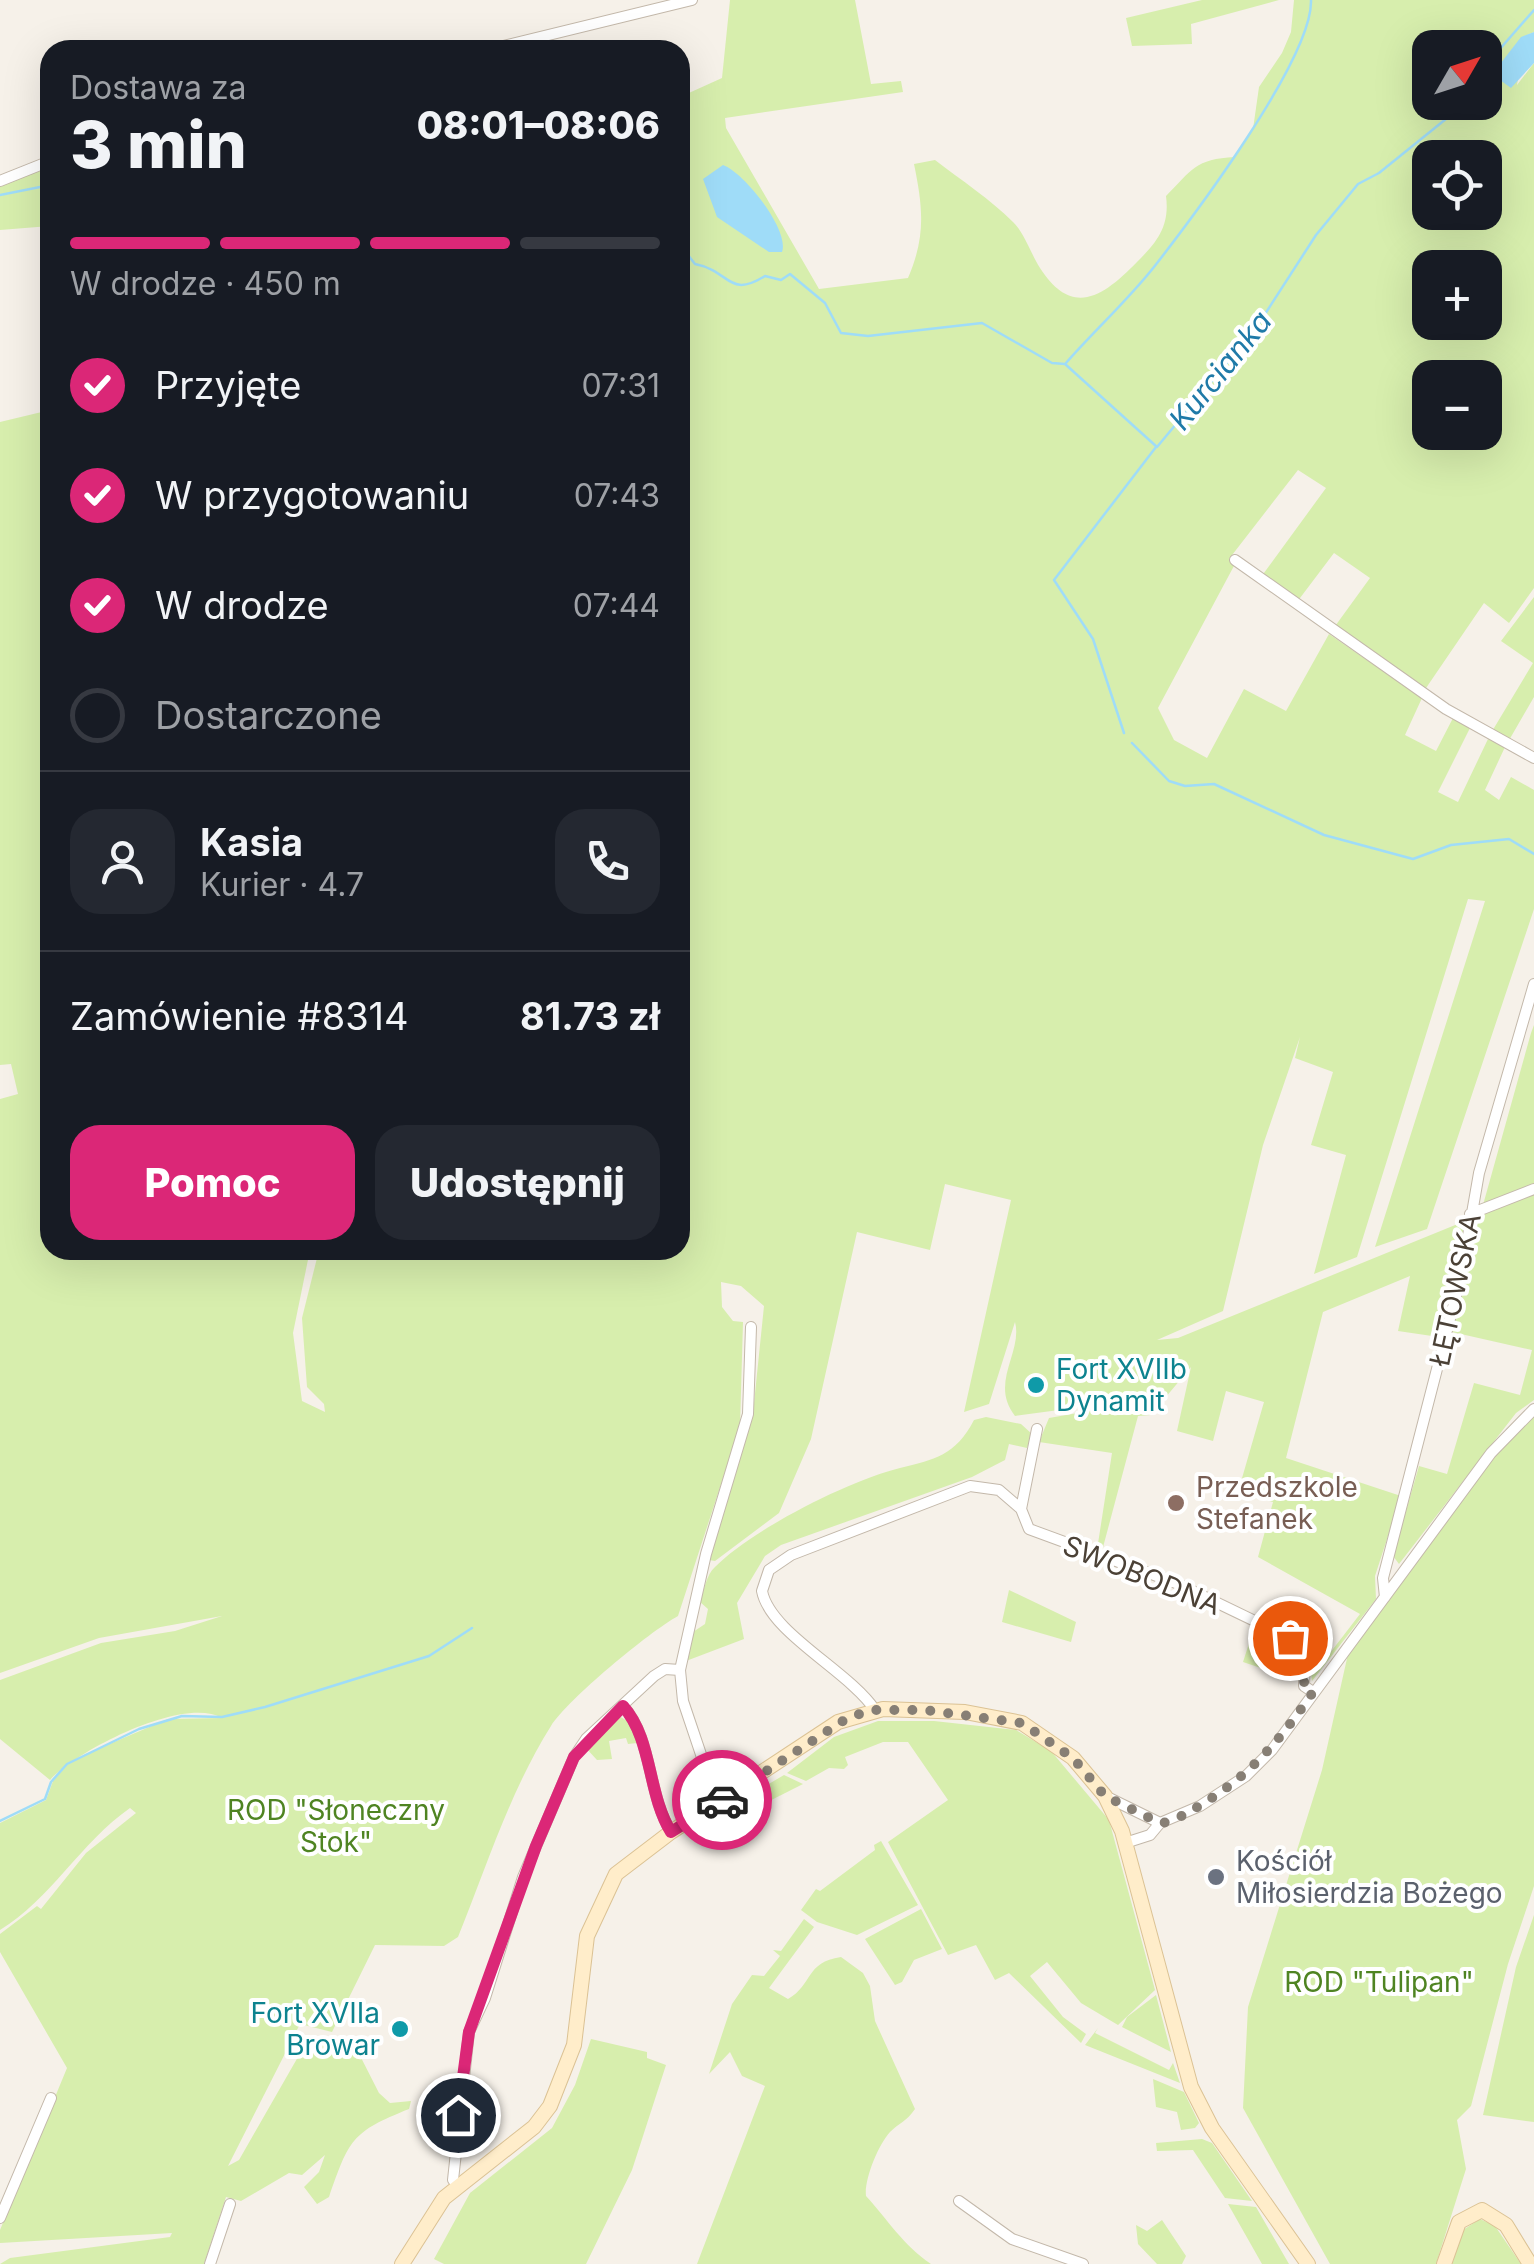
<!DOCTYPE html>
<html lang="pl">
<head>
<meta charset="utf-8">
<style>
	:root { --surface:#171b24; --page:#242831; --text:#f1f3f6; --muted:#9ea1a6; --line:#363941; --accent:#db2777 }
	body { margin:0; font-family:Inter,sans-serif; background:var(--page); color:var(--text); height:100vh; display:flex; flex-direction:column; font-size:38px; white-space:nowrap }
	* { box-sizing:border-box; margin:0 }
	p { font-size:32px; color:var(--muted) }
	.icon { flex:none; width:55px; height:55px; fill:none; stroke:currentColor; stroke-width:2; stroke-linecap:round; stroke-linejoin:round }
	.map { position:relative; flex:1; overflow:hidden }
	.side { position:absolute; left:40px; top:40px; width:650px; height:1220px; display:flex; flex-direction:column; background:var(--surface); border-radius:30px; box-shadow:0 10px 40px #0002 }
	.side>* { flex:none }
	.needle { width:65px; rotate:51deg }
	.fabs { position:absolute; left:1412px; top:30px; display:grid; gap:20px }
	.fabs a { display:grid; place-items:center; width:90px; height:90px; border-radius:20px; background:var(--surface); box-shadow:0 10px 40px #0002; font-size:50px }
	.pin { position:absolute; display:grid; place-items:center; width:85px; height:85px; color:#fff; margin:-42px; border:5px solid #fff; border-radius:50%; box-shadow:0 2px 10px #0007 }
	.courier { position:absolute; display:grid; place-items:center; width:100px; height:100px; margin:-50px; border:8px solid #db2777; border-radius:50%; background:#fff; color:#222; box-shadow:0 2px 12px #0007 }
	.headline em { font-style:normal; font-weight:800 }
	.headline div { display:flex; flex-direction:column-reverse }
	.headline { display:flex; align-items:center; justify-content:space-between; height:170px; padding:0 30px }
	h1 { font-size:65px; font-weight:800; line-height:75px }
	.bar { display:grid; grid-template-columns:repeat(4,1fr); gap:15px 10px; align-content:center; height:120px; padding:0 30px }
	.bar i { height:12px; border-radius:8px; background:var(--line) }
	.bar .selected { background:var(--accent) }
	.bar p { grid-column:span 4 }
	.line { display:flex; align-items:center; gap:25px; padding:0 30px; border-top:2px solid var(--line) }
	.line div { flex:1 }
	.round { display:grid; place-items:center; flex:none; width:105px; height:105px; border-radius:30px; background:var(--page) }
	ol { padding:0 30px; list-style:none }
	li { display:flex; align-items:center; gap:30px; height:110px }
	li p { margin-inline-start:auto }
	li .icon { padding:10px; border-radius:50%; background:var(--accent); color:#fff; stroke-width:4 }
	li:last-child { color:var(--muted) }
	li i { width:55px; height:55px; border:5px solid var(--line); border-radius:50% }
	.cta { display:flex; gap:20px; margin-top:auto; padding:20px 30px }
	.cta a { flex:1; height:115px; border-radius:30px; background:var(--accent); color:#fff; font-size:40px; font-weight:800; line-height:115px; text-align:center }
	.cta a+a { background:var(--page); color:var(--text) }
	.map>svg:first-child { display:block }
</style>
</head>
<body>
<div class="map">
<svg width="1534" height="2264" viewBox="0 0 1534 2264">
	<rect width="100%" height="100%" fill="#f6f1e9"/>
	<path fill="#d7eead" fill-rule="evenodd" d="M 730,0 L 855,0 L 871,84 L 901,81 L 903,92 L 725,118 L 726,128 L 819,289 L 908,278 C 926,236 923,208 914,164 L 935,160 C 961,180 990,199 1013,222 C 1025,234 1031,254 1040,268 C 1072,318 1103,297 1137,262 C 1157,242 1170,226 1166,196 C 1192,170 1195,159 1235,157 L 1253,129 L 1259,87 L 1282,53 L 1291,32 L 1294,0 L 1534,0 L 1534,32 L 1525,36 L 1517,85 L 1534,63 L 1534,588 L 1509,623 L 1484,603 L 1424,691 L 1333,629 L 1370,578 L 1334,553 L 1297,602 L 1261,577 L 1326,488 L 1298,470 L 1229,559 L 1235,564 L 1158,708 L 1174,740 L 1207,758 L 1244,689 L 1286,711 L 1329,634 L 1422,698 L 1405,735 L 1436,751 L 1453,718 L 1470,728 L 1438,792 L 1458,802 L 1488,739 L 1505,747 L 1485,790 L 1499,800 L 1511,777 L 1534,790 L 1534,909 L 1427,1229 L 1375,1247 L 1485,901 L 1468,899 L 1357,1257 L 1314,1274 L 1346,1155 L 1311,1145 L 1333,1072 L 1295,1058 L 1300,1037 L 1263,1145 L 1223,1311 L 1157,1340 L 1178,1338 L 1465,1221 L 1440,1348 L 1431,1346 L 1432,1336 L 1398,1331 L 1410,1276 L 1323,1312 L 1286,1458 L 1401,1496 L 1375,1576 L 1376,1599 L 1312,1681 L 1308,1651 L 1295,1636 L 1330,1653 L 1360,1614 L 1258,1557 L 1273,1502 L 1238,1492 L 1264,1402 L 1226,1391 L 1213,1441 L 1177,1431 L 1191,1367 L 1160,1404 L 1126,1401 L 1015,1416 C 989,1383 1023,1352 1015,1322 L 989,1404 L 964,1412 L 1011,1200 L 945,1184 L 930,1250 L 857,1232 L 811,1439 L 779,1513 L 715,1561 L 709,1560 L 754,1403 L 764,1306 L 741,1286 L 721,1282 L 722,1307 L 733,1321 L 743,1322 L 740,1426 L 678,1616 C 649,1632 568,1699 551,1726 C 510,1791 486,1868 458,1937 L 444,1946 L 375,1945 L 332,2032 L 300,2024 L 228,2166 L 239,2160 L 310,2036 L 337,2047 L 350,2036 L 379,2093 L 390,2103 L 411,2101 L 409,2109 C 351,2132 349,2140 329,2197 L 317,2204 L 304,2187 L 319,2172 L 325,2155 L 302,2175 L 289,2173 L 241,2201 L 226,2197 L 204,2264 L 0,2264 L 10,2258 L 170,2237 L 172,2233 L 0,2243 L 0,2230 L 67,2068 L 0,1952 L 0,1934 L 37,1906 L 41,1909 L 86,1853 L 136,1813 L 130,1808 C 81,1842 50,1900 0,1930 L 0,1823 L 46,1800 L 53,1781 L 68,1764 L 86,1754 L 168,1719 L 222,1718 C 183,1696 78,1750 50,1780 L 0,1739 L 0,1680 L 101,1643 L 175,1631 L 222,1616 L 99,1638 L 0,1673 L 0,1099 L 18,1094 L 11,1064 L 0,1065 L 0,422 L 50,410 L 50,1250 L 310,1250 L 293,1333 L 302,1401 L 325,1412 L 324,1404 L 307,1387 L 302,1318 L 319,1250 L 680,1250 L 680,97 L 722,78 ZM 1430,48 L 1485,48 L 1485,102 L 1430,102 ZM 1430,158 L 1485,158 L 1485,212 L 1430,212 ZM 1430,268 L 1485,268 L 1485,322 L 1430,322 ZM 1430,378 L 1485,378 L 1485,432 L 1430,432 Z
		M 1202,0 L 1279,0 L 1191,24 L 1192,44 L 1132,46 L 1126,18 Z
		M 50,165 L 50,226 L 0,230 L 0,186 Z
		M 1534,597 L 1534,697 L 1508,742 L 1491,733 L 1533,663 L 1501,641 Z
		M 1534,1025 L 1534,1185 L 1483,1205 L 1531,1033 Z
		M 1534,1192 L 1534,1400 L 1516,1413 L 1399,1564 L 1393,1556 L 1419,1466 L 1447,1474 L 1474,1383 L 1520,1395 L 1532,1350 L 1452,1332 L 1477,1214 Z
		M 1124,1405 L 1156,1409 L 1151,1415 L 1138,1416 L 1102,1551 L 1097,1550 L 1112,1453 L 1039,1442 L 1049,1418 Z
		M 1534,1416 L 1534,1886 L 1508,1964 L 1471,2106 L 1457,2120 L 1466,2169 L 1436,2264 L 1330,2264 L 1243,2108 L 1248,2007 L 1322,1770 L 1348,1654 L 1489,1462 Z
		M 986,1417 L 1021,1424 L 1032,1434 L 1027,1448 L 1009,1444 L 1005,1460 L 972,1477 L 781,1545 L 765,1556 L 737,1603 L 744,1639 L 686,1661 L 693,1632 L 705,1624 L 708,1609 L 700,1602 C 704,1591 706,1575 715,1567 C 751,1530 850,1480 900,1468 C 934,1460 956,1455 974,1420 Z
		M 1009,1590 L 1076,1622 L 1071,1642 L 1002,1622 Z
		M 1254,1628 L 1295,1647 L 1302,1661 L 1296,1680 L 1243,1662 Z
		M 619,1716 L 632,1724 L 637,1743 L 628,1744 L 626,1738 L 609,1741 L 612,1759 L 597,1760 L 585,1747 Z
		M 878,1721 L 934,1721 L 1016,1730 L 1051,1751 L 1109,1820 L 1155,1990 L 1118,2025 L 1081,2003 L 1047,1962 L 1030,1976 L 1063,2017 L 1086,2034 L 1081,2043 L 1009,1973 L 995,1980 L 976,1945 L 948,1955 L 888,1842 L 948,1800 L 908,1742 L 883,1742 L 845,1757 L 848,1765 L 844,1769 L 829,1768 L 806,1781 L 787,1773 L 834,1737 Z
		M 784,1775 L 803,1784 L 698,1837 L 696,1827 Z
		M 881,1841 L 918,1905 L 857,1935 L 817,1922 L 801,1910 L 816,1889 L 820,1891 L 875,1850 L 874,1845 Z
		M 921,1909 L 942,1949 L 914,1960 L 902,1982 L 895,1985 L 865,1939 Z
		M 1534,1915 L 1534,2122 L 1483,2115 L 1516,1967 Z
		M 804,1919 L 814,1927 L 769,1988 L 788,1999 C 813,1985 805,1962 841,1957 L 863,1973 L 870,1986 L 875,2021 L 915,2109 C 907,2121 899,2123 890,2132 C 878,2145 864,2180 866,2196 C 887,2219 904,2246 931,2264 L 697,2264 L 765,2086 L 742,2076 L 730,2052 L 709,2074 L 732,2004 L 752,1975 L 764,1976 L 780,1956 L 773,1950 L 781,1951 Z
		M 1156,1995 L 1171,2052 L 1122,2027 L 1127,2017 Z
		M 1098,2028 L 1095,2033 L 1169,2070 L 1173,2063 L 1180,2083 L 1085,2045 Z
		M 591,2039 L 647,2052 L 647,2058 L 666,2065 L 632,2170 L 586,2264 L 444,2264 L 434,2259 L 470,2193 L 552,2128 L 575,2085 Z
		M 1153,2079 L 1184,2092 L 1199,2123 L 1195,2128 L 1181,2130 L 1177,2112 L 1156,2107 Z
		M 1202,2139 L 1212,2143 L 1252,2201 L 1225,2198 L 1193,2150 L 1157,2151 L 1156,2143 Z
		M 1228,2204 L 1256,2207 L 1289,2264 L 1262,2264 Z
		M 1480,2219 L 1495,2226 L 1521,2264 L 1452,2264 L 1463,2230 Z
		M 1162,2220 L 1186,2256 L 1182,2264 L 1157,2264 L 1138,2244 L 1136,2225 L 1147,2231 Z"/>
	<path fill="#9fdcf8" d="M 1534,32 L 1534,63 L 1511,88 L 1500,80 L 1497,68 L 1521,37 Z
		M 723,165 C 745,173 790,231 782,252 L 769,252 L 717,217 L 703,179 Z"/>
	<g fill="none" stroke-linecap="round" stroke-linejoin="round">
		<path stroke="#9fdcf8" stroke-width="2.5" d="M 1485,66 L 1534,10
			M 1485,71 L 1489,85 L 1485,88
			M 0,195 L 50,185
			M 680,245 L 695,264 C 731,271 728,299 765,276 L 781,280 L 790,274 L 825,303 L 841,333 L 868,336 L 982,323 L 1052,363 L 1065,364 L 1157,447 L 1256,328 L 1316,235 L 1358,184 L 1379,173 L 1467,102
			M 1066,363 C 1095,330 1127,301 1154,267 C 1193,217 1313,58 1311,0
			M 1124,733 L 1093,639 L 1054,580 L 1156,447
			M 1132,743 L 1169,781 L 1185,786 L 1214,784 L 1324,835 L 1413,859 L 1451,845 L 1509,839 L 1534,854
			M 0,1821 L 45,1799 L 51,1782 L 67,1764 L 139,1729 L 182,1716 L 222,1717 L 265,1707 L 429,1656 L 472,1628"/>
		<defs>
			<path id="street" d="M 487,50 L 692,0
				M 0,181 L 50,161
				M 1235,560 L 1446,709 L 1534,758
				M 1470,1214 L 1534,1189
				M 1037,1429 L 1021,1509 L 1029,1529 L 1176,1583 L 1290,1638 L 1305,1654 L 1304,1686 L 1313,1692
				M 1385,1597 L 1383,1578 L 1461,1276 L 1479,1173 L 1534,984
				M 623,1706 C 653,1739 647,1793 671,1832
				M 875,1710 C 849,1671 770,1633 762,1591 L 769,1570 L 791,1555 L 970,1486 L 999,1490 L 1021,1509
				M 1105,1796 L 1160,1823
				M 717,1802 L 683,1701 L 680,1670 L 706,1554 L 748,1414 L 751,1327
				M 1125,1843 L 1150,1835 L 1160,1823 L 1200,1806 L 1246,1776 L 1272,1750 L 1491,1453 L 1534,1409
				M 458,2185 L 453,2180 L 469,2032 L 485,1998 L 523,1877 L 574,1757 L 586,1739 L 654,1676 L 665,1669 L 680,1670
				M 959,2201 L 1012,2239 L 1083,2264
				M 0,2218 L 51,2098
				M 210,2264 L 230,2204"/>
			<path id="secondary" d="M 402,2264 L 444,2198 L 534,2127 L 550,2106 L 574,2045 L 587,1936 L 616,1874 L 671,1832 L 838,1722 L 883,1709 L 965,1712 L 1022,1723 L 1073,1758 L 1105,1796 L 1122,1831 L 1191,2087 L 1212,2128 L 1308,2264
				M 1444,2264 L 1459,2222 L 1482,2210 L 1506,2225 L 1530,2264"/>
		</defs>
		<use href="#street" stroke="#c3b8aa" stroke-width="12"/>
		<use href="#secondary" stroke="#dbc294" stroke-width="16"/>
		<use href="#street" stroke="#fff" stroke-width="10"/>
		<use href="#secondary" stroke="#ffedca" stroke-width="14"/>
	</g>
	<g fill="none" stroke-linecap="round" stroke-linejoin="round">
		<path stroke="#877f75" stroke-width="10" stroke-dasharray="0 18" d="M 722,1800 L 849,1717 L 875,1710 L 924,1710 L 1022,1723 L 1073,1758 L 1105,1796 L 1160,1823 L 1170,1822 C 1237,1788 1271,1754 1313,1692 L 1304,1686 L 1305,1654 L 1290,1638"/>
		<path stroke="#db2777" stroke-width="12" d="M 458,2115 L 469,2032 L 536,1846 L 574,1757 L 623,1706 C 653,1740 647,1793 671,1832 L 722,1800"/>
	</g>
	<g fill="#0f9aa8" stroke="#fff" stroke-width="4">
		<circle cx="1036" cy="1385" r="10"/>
		<circle cx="400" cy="2029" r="10"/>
	</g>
	<circle fill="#8d6e63" stroke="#fff" stroke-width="4" cx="1176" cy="1503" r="10"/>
	<circle fill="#6b7280" stroke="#fff" stroke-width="4" cx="1216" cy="1877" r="10"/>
	<g text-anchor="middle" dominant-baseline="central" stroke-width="8" stroke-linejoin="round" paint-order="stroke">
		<g font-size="28" fill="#4b4136" stroke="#fff">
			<text transform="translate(1455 1290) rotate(-78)">ŁĘTOWSKA</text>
			<text transform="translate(1142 1575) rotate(22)">SWOBODNA</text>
		</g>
		<g font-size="28" fill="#0d838f" stroke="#fff" text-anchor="start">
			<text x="1056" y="1369">Fort XVIIb<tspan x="1056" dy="32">Dynamit</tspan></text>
			<text x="380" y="2013" text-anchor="end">Fort XVIIa<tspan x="380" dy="32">Browar</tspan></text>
		</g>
		<g font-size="28" fill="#785e54" stroke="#fff" text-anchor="start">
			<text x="1196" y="1487">Przedszkole<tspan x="1196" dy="32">Stefanek</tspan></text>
		</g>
		<g font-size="28" fill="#4f8422" stroke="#fff">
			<text x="336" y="1810">ROD "Słoneczny<tspan x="336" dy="32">Stok"</tspan></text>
			<text x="1379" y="1982">ROD "Tulipan"</text>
		</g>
		<g font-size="28" fill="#5b616d" stroke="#fff" text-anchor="start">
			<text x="1236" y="1861">Kościół<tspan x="1236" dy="32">Miłosierdzia Bożego</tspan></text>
		</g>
		<g font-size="30" font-style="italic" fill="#1f7aa8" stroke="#fff">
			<text transform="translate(1220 370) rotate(-51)">Kurcianka</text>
		</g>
	</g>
</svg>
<div class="fabs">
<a><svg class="needle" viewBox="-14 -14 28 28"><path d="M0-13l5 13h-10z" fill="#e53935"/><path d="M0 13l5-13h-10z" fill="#9ea1a6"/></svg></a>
<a><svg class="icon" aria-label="locate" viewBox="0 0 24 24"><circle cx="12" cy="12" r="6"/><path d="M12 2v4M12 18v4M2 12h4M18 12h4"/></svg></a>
<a>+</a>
<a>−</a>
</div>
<div class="pin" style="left:1290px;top:1638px;background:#ea580c"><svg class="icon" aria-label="bag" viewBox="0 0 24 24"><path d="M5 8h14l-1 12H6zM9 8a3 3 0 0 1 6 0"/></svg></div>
<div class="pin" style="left:458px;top:2115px;background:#1f2937"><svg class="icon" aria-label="home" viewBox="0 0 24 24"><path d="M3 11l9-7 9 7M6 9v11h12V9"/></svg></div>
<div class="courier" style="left:722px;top:1800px"><svg class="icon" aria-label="car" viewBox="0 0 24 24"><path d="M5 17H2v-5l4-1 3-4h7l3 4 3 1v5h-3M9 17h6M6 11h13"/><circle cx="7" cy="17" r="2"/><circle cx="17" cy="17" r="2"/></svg></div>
<section class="side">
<div class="headline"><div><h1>3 min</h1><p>Dostawa za</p></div><em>08:01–08:06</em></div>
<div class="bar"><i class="selected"></i><i class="selected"></i><i class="selected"></i><i></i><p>W drodze · 450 m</p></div>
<ol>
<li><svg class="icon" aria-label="check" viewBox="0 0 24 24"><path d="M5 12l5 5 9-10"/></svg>Przyjęte<p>07:31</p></li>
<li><svg class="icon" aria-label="check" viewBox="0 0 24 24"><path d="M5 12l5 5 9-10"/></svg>W przygotowaniu<p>07:43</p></li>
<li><svg class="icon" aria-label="check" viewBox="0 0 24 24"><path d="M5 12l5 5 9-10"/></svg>W drodze<p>07:44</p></li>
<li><i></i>Dostarczone</li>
</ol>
<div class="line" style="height:180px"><a class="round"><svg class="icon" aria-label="person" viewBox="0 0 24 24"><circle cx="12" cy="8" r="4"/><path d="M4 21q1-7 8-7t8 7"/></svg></a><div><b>Kasia</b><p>Kurier · 4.7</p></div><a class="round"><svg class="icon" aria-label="phone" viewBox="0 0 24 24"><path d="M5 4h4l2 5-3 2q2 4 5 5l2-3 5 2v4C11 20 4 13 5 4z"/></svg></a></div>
<div class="line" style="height:130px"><div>Zamówienie #8314</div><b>81.73 zł</b></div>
<div class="cta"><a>Pomoc</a><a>Udostępnij</a></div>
</section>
</div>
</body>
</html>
